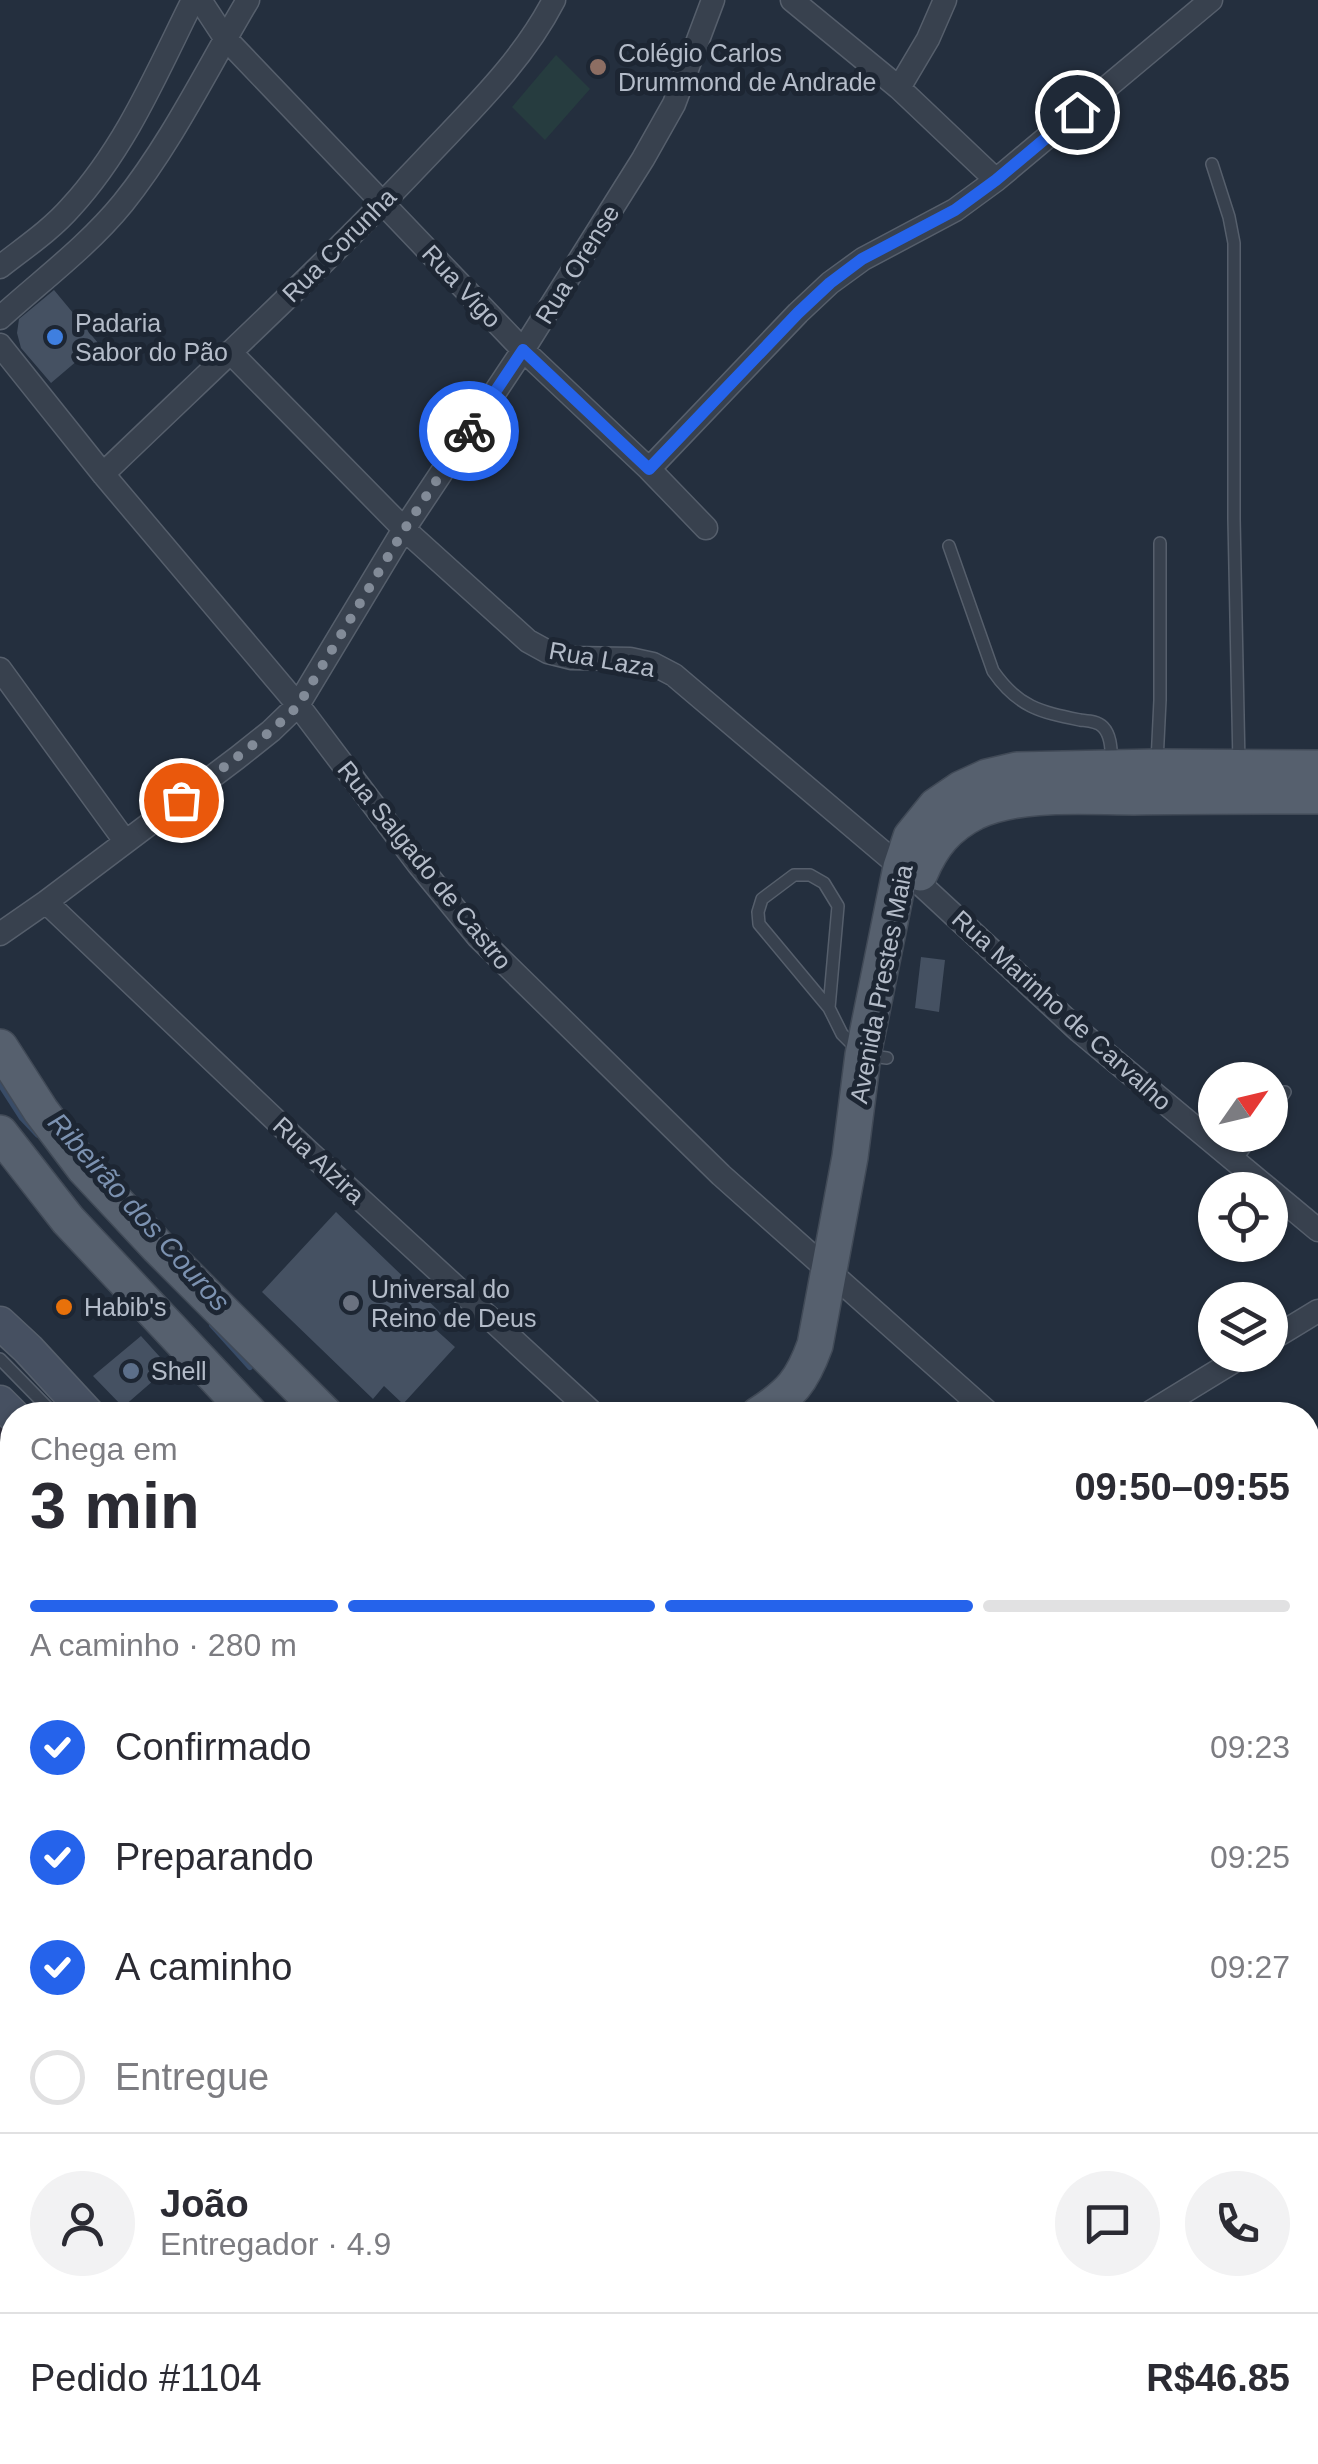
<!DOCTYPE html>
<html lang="pt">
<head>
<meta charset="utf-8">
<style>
	:root { --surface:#fff; --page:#f2f2f3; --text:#2b2b33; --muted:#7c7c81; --line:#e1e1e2; --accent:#2563eb }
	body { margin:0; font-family:Arial,sans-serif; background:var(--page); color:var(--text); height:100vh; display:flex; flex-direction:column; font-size:38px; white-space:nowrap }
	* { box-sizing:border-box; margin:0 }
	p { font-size:32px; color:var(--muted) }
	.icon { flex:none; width:55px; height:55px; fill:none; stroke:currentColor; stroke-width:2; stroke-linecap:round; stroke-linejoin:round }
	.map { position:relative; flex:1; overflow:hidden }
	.details { position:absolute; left:0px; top:1402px; width:1320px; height:1062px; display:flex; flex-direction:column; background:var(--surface); border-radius:40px 40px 0 0; box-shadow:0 2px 8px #0004 }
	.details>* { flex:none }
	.needle { width:65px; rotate:56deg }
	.buttons { position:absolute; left:1198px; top:1062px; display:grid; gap:20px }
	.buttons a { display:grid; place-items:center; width:90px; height:90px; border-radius:50%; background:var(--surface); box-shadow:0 2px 8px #0004; font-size:50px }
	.pin { position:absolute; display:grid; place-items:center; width:85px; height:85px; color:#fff; margin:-42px; border:5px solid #fff; border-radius:50%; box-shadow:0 2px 10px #0007 }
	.courier { position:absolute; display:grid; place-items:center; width:100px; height:100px; margin:-50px; border:8px solid #2563eb; border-radius:50%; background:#fff; color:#222; box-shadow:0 2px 12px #0007 }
	.summary em { font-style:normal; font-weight:700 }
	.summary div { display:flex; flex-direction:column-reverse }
	.summary { display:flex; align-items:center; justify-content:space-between; height:170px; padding:0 30px }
	h1 { font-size:65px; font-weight:700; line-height:75px }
	.bar { display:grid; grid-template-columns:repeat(4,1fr); gap:15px 10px; align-content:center; height:120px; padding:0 30px }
	.bar i { height:12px; border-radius:8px; background:var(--line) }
	.bar .selected { background:var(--accent) }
	.bar p { grid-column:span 4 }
	.line { display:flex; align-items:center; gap:25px; padding:0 30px; border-top:2px solid var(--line) }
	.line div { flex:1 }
	.round { display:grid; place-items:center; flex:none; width:105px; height:105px; border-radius:52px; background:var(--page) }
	ol { padding:0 30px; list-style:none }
	li { display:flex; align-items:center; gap:30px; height:110px }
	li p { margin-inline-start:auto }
	li .icon { padding:10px; border-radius:50%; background:var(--accent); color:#fff; stroke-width:4 }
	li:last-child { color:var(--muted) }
	li i { width:55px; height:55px; border:5px solid var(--line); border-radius:50% }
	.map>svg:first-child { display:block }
</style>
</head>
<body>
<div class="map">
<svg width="1318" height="2464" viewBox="0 0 1318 2464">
	<rect width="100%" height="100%" fill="#242f3e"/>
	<path fill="#32303f" d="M 0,1424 L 3,1425 L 1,1455 L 7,1466 L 10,1486 L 12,1487 L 12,1779 L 0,1781 Z"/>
	<path fill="#263c3f" d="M 556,55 L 590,89 L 545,140 L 512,107 Z
		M 271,2453 L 271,2452 L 397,2453 L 385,2464 L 270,2464 Z"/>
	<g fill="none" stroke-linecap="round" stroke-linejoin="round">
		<path stroke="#394c67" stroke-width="6" d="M 0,1084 L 22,1118 L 38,1135
			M 212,1325 L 250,1367
			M 1000,2452 L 1013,2464"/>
	</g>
	<path fill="#455162" d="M 54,290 L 98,343 L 51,383 L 21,348 L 17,333 L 19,319 Z
		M 921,957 L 945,960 L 939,1012 L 915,1008 Z
		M 336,1212 L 444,1316 L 434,1328 L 455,1347 L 403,1404 L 384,1386 L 373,1399 L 262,1292 Z
		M 141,1336 L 169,1367 L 123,1407 L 93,1376 Z"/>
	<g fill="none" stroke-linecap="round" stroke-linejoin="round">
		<defs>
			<path id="service" d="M 1212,164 L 1229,217 L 1234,243 L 1234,519 L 1239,764
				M 949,546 L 993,671 C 1018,707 1040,712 1080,720 C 1088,721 1097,721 1103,727 C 1112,736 1111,753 1112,765
				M 1157,762 L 1160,700 L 1160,543
				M 829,1008 L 838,906 L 824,883 L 810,875 L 794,875 L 762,899 L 758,912 L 759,924 L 829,1008 L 842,1034 L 863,1055 L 887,1058
				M 1270,1113 L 1285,1092
				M 1235,1161 L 1254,1135
				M 0,1359 L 55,1415
				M 1308,2053 L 1318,2052
				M 448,2452 L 458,2464
				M 745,2452 L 753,2464"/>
			<path id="minor" d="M 200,0 L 225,38 L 523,350 L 649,469 L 706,528
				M 792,0 L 899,88 L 996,180
				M 899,88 L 928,39 L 945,0
				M 0,267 C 24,248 51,230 71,207 C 126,147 157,72 193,0
				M 0,318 C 42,280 88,246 123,203 C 172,142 208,67 248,0
				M 0,345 L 103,474 L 298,705 L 418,864 L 478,937 L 721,1175 L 991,1415
				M 230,352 L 404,529 L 528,641 L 548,652 L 572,658 L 630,659 L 653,664 L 674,675 L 917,881 L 1079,1031 L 1318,1230
				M 649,469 L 798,313 L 830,283 L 863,259 L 955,210 L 996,180 L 1211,0
				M 103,474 C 211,370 322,268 425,159 C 472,109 522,62 554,0
				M 0,669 L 125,841
				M 46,902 L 308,1151 L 595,1415
				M 0,934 L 46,902 L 237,758 L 271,731 L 298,705 L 404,529 L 523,350 L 643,159 L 674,104 L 713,0
				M 1270,1340 L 1318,1311
				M 1146,1415 L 1244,1355
				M 1308,1607 L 1318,1603
				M 1308,1810 L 1318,1806
				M 0,1818 L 12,1808
				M 0,1909 L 12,1923
				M 1308,1924 L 1318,1920
				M 0,2138 L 12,2140
				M 1308,2302 L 1318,2307
				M 0,2322 L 12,2302
				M 119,2452 L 124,2464
				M 409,2464 L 423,2452"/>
			<path id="secondary" d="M 0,1323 L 28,1349 L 89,1415
				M 0,1402 L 13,1415
				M 705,2452 L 713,2464
				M 788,2452 L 796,2464"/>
			<path id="primary" d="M 920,873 C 932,845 947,826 975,812 C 1020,791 1085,797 1134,797 C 1195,796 1257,796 1318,796
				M 0,1047 L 41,1111 L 84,1168 L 158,1247 L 326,1415
				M 0,1133 L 68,1220 L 251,1415
				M 758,1415 C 791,1394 802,1381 815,1345 L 850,1157 L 863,1055 L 901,867 L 911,837 L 936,806 L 961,789 L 987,777 L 1017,770 L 1156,767 L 1318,768
				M 946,2452 L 957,2464
				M 1056,2452 L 1068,2464"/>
			<path id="trunk" d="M 1182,2452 L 1256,2464"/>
		</defs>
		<use href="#service" stroke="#565f6c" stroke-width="14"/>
		<use href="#minor" stroke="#565f6c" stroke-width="25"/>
		<use href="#secondary" stroke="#565f6c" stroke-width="35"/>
		<use href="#primary" stroke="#414a57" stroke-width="38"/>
		<use href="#trunk" stroke="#434c59" stroke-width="40"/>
		<use href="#service" stroke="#38414e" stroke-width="11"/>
		<use href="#minor" stroke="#38414e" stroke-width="22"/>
		<use href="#secondary" stroke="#465061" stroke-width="32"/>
		<use href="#primary" stroke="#56606e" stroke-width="35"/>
		<use href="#trunk" stroke="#656462" stroke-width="38"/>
	</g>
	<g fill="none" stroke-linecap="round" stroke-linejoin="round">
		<path stroke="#828b98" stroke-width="10" stroke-dasharray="0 18" d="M 181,800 L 271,731 L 298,706 L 404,530 L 469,431"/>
		<path stroke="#2563eb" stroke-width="12" d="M 469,431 L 523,350 L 649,469 L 798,313 L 830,283 L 862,259 L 955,210 L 996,180 L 1077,112"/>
	</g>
	<circle fill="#8d6e63" stroke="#1d2633" stroke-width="4" cx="598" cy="67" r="10"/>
	<circle fill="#3f7fe0" stroke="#1d2633" stroke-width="4" cx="55" cy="337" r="10"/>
	<circle fill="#6b7280" stroke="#1d2633" stroke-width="4" cx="351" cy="1303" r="10"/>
	<circle fill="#e8710a" stroke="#1d2633" stroke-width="4" cx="64" cy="1307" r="10"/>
	<circle fill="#5c6f8a" stroke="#1d2633" stroke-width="4" cx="131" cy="1371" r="10"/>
	<g text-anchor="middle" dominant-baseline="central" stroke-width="10" stroke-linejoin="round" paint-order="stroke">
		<g font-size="25" fill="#b4bcc9" stroke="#1d2633" text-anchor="start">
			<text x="618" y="53">Colégio Carlos<tspan x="618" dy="29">Drummond de Andrade</tspan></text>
			<text x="75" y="323">Padaria<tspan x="75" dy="29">Sabor do Pão</tspan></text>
			<text x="371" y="1289">Universal do<tspan x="371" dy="29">Reino de Deus</tspan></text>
			<text x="84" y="1307">Habib's</text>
			<text x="151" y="1371">Shell</text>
		</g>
		<g font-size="25" fill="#b4bcc9" stroke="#1d2633">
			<text transform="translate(339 245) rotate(-45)">Rua Corunha</text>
			<text transform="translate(577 264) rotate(-58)">Rua Orense</text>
			<text transform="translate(462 286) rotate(47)">Rua Vigo</text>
			<text transform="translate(602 659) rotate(10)">Rua Laza</text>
			<text transform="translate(425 865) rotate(51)">Rua Salgado de Castro</text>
			<text transform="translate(881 984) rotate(-79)">Avenida Prestes Maia</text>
			<text transform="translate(1062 1010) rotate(42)">Rua Marinho de Carvalho</text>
			<text transform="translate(319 1160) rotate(43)">Rua Alzira</text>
		</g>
		<g font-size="28" font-style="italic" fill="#7c92b1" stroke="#1d2633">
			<text transform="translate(139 1212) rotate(48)">Ribeirão dos Couros</text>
		</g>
	</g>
</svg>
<div class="buttons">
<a><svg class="needle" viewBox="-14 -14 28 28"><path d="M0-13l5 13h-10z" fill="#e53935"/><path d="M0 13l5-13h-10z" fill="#7c7c81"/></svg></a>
<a><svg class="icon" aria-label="locate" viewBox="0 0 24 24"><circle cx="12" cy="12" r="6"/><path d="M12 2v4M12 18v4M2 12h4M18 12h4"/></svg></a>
<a><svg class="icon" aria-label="layers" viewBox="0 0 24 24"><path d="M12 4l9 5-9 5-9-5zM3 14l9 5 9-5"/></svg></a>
</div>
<div class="pin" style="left:181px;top:800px;background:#ea580c"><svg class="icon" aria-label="bag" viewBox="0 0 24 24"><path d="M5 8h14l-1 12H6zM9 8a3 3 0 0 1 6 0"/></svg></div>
<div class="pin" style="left:1077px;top:112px;background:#1f2937"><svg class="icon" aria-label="home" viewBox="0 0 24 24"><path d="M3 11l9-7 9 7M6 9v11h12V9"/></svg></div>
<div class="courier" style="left:469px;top:431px"><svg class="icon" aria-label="bike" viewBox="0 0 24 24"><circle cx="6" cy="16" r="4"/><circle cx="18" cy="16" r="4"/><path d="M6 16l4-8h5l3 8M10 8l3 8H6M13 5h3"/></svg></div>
<section class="details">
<div class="summary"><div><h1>3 min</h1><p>Chega em</p></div><em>09:50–09:55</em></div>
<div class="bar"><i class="selected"></i><i class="selected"></i><i class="selected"></i><i></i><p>A caminho · 280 m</p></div>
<ol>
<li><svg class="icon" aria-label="check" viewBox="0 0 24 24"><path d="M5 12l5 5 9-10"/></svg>Confirmado<p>09:23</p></li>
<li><svg class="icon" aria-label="check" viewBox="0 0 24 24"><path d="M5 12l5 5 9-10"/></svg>Preparando<p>09:25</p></li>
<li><svg class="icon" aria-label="check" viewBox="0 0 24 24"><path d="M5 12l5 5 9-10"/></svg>A caminho<p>09:27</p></li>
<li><i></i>Entregue</li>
</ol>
<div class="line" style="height:180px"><a class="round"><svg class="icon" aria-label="person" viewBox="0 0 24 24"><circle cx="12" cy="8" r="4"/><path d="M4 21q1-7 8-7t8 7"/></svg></a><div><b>João</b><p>Entregador · 4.9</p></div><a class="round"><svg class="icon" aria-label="chat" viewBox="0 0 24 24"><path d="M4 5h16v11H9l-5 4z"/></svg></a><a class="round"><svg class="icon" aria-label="phone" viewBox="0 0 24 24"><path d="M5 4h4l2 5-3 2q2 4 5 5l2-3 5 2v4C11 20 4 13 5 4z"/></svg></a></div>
<div class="line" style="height:130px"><div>Pedido #1104</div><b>R$46.85</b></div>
</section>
</div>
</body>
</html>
